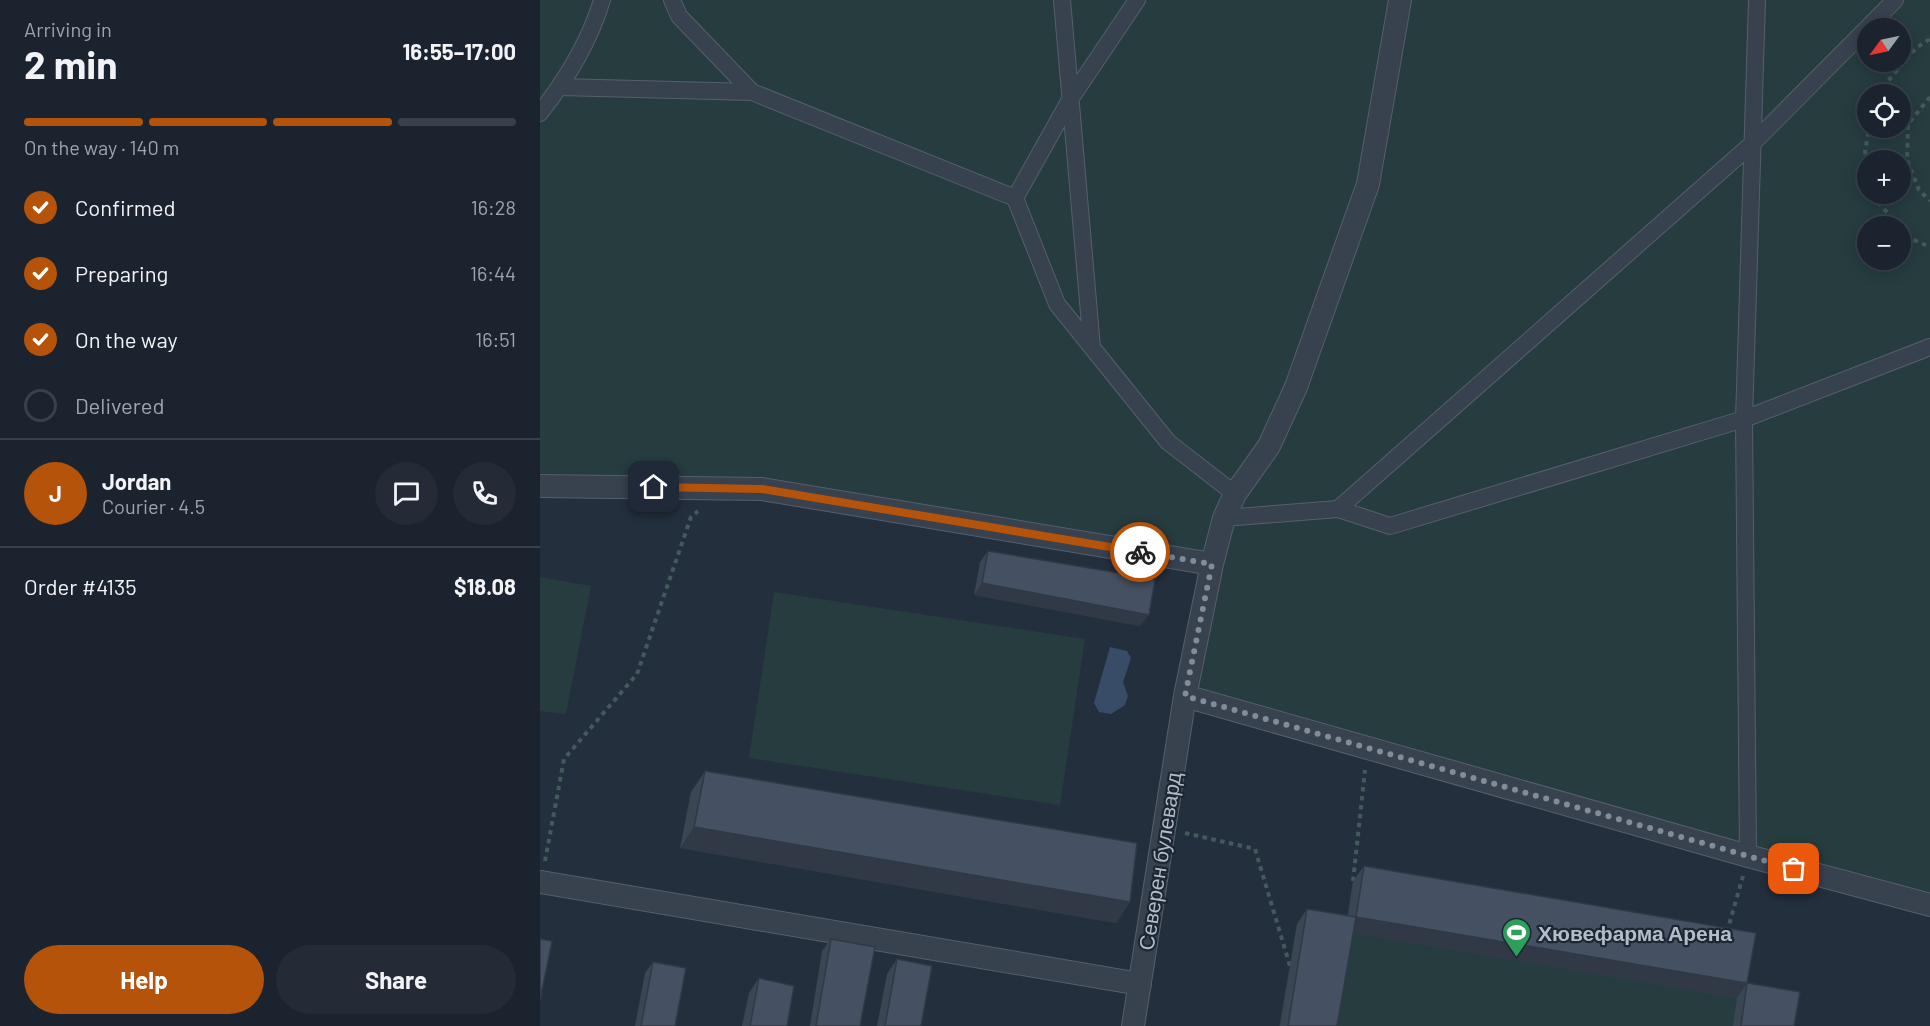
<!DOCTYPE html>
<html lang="en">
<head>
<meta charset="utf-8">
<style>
	:root { --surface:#1b232e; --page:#242b36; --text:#f1f3f6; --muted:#a0a4aa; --line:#39404a; --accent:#b45309 }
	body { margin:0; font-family:Barlow,sans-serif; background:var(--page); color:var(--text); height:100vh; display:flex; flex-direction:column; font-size:22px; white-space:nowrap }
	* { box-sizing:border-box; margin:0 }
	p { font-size:20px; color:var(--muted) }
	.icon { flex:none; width:33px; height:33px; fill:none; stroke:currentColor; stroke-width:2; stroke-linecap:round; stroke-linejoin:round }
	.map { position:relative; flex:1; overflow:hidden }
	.sheet { display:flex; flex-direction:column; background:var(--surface); width:540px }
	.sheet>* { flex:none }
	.needle { width:39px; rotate:237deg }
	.tools { position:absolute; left:1317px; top:18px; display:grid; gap:12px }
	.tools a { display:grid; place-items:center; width:54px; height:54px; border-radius:50%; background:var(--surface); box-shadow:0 3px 15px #0003,0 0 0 2px var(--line); font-size:30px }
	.pin { position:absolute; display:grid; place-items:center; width:51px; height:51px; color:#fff; margin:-26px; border-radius:12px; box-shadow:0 3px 9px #0006 }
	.courier { position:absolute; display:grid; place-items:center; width:60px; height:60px; margin:-30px; border:4px solid #b45309; border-radius:50%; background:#fff; color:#222; box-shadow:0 2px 8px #0007 }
	.overview em { font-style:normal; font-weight:700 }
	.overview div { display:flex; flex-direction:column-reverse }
	.overview { display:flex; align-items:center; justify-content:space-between; height:102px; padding:0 24px }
	h1 { font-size:39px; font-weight:700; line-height:45px }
	.bar { display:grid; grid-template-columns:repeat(4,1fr); gap:9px 6px; align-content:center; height:72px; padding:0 24px }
	.bar i { height:8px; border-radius:4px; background:var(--line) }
	.bar .on { background:var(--accent) }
	.bar p { grid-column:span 4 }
	.line { display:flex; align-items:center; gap:15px; padding:0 24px; border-top:2px solid var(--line) }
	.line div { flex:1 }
	.round { display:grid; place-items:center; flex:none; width:63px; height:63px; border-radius:32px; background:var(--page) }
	ol { padding:0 24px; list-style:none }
	li { display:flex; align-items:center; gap:18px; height:66px }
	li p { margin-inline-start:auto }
	li .icon { padding:6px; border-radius:50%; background:var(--accent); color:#fff; stroke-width:4 }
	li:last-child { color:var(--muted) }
	li i { width:33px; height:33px; border:3px solid var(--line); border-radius:50% }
	.primary-button { display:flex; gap:12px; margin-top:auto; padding:12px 24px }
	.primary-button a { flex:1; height:69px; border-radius:36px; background:var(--accent); color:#fff; font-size:24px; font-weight:700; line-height:69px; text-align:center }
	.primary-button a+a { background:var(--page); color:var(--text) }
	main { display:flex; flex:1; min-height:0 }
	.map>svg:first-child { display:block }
</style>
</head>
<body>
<main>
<section class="sheet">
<div class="overview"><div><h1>2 min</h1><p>Arriving in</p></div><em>16:55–17:00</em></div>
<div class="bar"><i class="on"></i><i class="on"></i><i class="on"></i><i></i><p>On the way · 140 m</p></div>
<ol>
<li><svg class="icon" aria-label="check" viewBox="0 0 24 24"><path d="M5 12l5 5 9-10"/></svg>Confirmed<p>16:28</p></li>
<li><svg class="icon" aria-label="check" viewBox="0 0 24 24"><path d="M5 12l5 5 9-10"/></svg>Preparing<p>16:44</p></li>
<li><svg class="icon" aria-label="check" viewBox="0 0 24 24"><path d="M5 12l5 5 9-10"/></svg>On the way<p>16:51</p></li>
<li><i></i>Delivered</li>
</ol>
<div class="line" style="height:108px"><b class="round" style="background:var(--accent);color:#fff">J</b><div><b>Jordan</b><p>Courier · 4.5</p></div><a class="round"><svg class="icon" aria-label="chat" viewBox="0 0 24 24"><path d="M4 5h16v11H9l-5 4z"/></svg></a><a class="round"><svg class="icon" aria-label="phone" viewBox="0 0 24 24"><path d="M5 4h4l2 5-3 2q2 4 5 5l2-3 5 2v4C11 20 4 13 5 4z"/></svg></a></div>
<div class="line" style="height:78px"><div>Order #4135</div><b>$18.08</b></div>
<div class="primary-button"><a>Help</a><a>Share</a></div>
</section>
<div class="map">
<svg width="1390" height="1026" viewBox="0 0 1390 1026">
	<rect width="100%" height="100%" fill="#242f3e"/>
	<path fill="#263c3f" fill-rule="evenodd" d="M 0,0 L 1390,0 L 1390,899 L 653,702 L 680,558 L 226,481 L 2,474 L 0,472 ZM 1328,28 L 1360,28 L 1360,62 L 1328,62 ZM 1328,94 L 1360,94 L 1360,128 L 1328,128 ZM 1328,160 L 1360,160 L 1360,194 L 1328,194 ZM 1328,226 L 1360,226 L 1360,260 L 1328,260 Z
		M 0,577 L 51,586 L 26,714 L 0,711 Z
		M 234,592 L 545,639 L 520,805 L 209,758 Z
		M 813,881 L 1197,998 L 1246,1026 L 739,1026 L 757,924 L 805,931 Z"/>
	<path fill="#394c67" d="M 570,647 L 587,651 L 591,658 L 583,682 L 588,696 L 585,705 L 571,714 L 559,712 L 554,703 Z"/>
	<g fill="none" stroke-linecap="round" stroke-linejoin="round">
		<defs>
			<path id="pedestrian" d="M 132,0 L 139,16 L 212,92 L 475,198
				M 522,0 L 552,348
				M 597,0 L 531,98 L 475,198 L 517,304 L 628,442 L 695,494
				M 20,87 L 212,92
				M 0,113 C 26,80 50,40 62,0
				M 798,509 L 850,526 L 1204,419 L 1390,347
				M 684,518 L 798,509 L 1214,142 L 1355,0
				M 1208,856 L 1204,419 L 1217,0"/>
			<path id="minor" d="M 0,486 L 222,489 L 672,564
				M 645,696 L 1208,856 L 1390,905
				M 1,882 L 600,984
				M 593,1026 L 645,696 L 672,564 L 684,518 L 695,494 L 729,446 L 756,387 L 828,184 L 860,0"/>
		</defs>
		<use href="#pedestrian" stroke="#565f6c" stroke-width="18"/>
		<use href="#minor" stroke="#565f6c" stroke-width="24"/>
		<path stroke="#44595c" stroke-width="4" stroke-dasharray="4.5 4.5" stroke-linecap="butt" d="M 1337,94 L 1376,48 L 1390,39
			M 1390,97 L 1368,124 L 1367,160 L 1379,190 L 1390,201
			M 1328,163 L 1325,152 L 1329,128
			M 1335,194 L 1337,201 L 1359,226
			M 1360,229 L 1367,237 L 1390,247
			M 645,833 L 715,849 L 750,966
			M 5,861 L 24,759 L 97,674 L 151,517 L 158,511
			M 813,881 L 825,770
			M 1187,932 L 1203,876"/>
		<use href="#pedestrian" stroke="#38414e" stroke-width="16"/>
		<use href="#minor" stroke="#38414e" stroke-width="22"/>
	</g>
	<path fill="#3b4654" d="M 448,551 L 600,626 L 434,595 L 440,562 Z
		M 165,771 L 590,902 L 576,923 L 140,848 L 151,792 Z
		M 824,866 L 1207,983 L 1254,1026 L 1193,1026 L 1197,998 L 813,933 L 797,1026 L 740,1026 L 757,924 L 767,909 L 808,915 L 813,881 Z
		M 291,939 L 320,1026 L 270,1026 L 282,951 Z
		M 357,959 L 381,1026 L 337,1026 L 347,974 Z
		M 113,962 L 135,1026 L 95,1026 L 105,973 Z
		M 219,978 L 247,1026 L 202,1026 L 209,993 Z"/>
	<path fill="#303945" d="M 442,583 L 609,615 L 600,626 L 434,595 Z
		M 154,827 L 590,902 L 576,923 L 140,848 Z
		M 816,917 L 1207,983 L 1197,998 L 805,932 Z"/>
	<path fill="#455162" stroke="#303945" stroke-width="1.5" d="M 448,551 L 615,579 L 609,615 L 442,583 Z
		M 165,771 L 597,843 L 590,902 L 154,827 Z
		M 824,866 L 1216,933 L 1207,983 L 1260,992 L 1254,1026 L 1201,1026 L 1207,983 L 816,917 Z
		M 767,909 L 816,917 L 797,1026 L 748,1026 Z
		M 0,939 L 12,941 L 0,1000 Z
		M 291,939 L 335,947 L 320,1026 L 276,1026 Z
		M 357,959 L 392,966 L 381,1026 L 345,1026 Z
		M 113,962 L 146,968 L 135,1026 L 101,1026 Z
		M 219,978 L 254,986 L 247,1026 L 210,1026 Z"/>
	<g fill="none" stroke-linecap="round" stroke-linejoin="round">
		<path stroke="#828b98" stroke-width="6" stroke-dasharray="0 10.8" d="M 600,552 L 672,564 L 645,696 L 1254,869"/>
		<path stroke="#b45309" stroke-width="8" d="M 114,487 L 222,489 L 600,552"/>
	</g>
	<defs>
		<symbol id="stadium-pin" viewBox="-11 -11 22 30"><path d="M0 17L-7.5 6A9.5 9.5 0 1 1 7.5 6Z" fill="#2e9e5b" stroke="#1d2633"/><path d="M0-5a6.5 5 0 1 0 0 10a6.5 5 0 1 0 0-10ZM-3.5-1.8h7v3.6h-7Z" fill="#fff"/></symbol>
	</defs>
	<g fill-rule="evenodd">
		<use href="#stadium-pin" x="960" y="916" width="33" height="45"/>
	</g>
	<g text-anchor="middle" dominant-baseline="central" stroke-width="4.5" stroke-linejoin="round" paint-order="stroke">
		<g font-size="21" fill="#b4bcc9" stroke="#1d2633">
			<text transform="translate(619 861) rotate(-81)">Северен булевард</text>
		</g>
		<g font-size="21" font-weight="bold" fill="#b4bcc9" stroke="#1d2633" text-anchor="start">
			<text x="998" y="932">Хювефарма Арена</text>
		</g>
	</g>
</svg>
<div class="tools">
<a><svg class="needle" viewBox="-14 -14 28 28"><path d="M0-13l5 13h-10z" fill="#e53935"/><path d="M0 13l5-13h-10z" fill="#a0a4aa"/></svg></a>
<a><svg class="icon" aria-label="locate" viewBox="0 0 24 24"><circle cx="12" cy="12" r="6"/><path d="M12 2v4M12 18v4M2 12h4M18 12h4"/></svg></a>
<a>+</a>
<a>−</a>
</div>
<div class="pin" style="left:1254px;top:869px;background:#ea580c"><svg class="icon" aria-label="bag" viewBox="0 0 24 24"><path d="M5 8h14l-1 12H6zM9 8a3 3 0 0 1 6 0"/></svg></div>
<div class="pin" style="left:114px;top:487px;background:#1f2937"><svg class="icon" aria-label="home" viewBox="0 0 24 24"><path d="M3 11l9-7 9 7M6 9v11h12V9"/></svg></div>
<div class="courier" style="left:600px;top:552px"><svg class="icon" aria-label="bike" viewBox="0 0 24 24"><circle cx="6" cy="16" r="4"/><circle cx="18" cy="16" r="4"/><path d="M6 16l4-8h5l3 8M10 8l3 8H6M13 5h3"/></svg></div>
</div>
</main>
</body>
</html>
